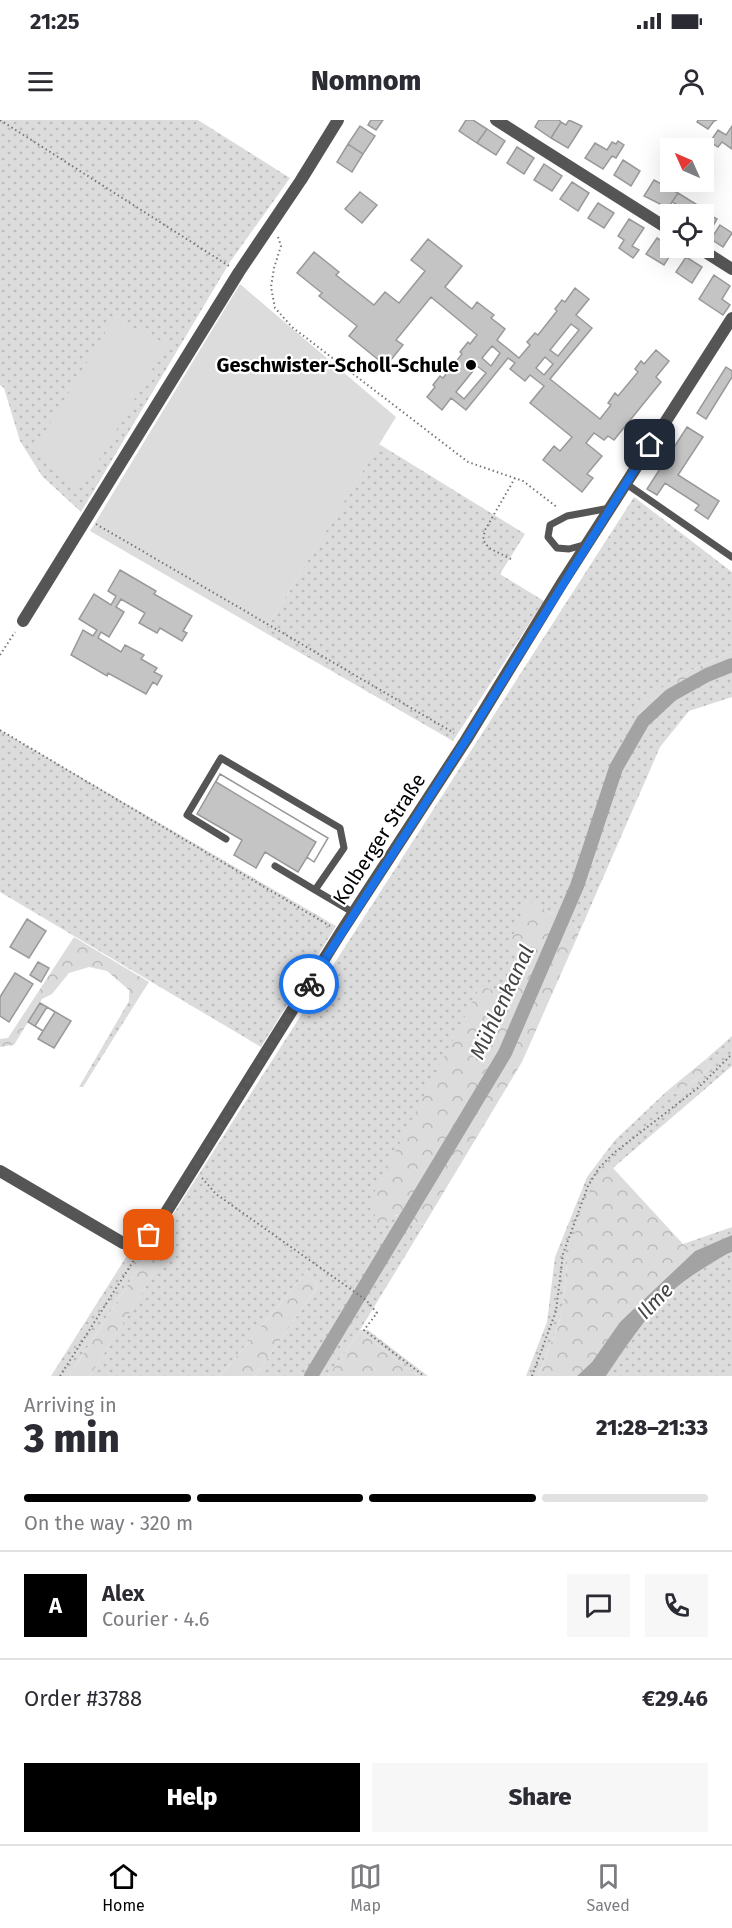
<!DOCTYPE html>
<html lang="en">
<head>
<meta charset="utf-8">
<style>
	:root { --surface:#fff; --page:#f7f7f7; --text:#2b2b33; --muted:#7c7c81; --line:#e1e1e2; --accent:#000 }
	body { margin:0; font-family:"Fira Sans",sans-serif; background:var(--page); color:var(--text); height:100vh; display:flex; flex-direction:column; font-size:22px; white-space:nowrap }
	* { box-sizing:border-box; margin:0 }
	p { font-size:20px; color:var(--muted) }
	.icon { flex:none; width:33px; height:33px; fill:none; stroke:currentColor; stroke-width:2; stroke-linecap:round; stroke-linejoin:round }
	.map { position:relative; height:1256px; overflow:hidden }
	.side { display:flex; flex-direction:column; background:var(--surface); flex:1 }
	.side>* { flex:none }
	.needle { width:39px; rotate:315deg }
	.buttons { position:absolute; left:660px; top:18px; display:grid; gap:12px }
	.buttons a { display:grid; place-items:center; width:54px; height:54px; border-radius:0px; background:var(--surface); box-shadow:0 6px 24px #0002; font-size:30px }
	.pin { position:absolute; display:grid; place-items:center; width:51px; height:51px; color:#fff; margin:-26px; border-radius:12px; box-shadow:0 3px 9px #0006 }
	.courier { position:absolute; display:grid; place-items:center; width:60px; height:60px; margin:-30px; border:4px solid #1a73e8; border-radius:50%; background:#fff; color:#222; box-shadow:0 2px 8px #0007 }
	.summary em { font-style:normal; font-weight:800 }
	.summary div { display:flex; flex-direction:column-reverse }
	.summary { display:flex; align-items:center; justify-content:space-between; height:102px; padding:0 24px }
	h1 { font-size:39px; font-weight:800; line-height:45px }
	.bar { display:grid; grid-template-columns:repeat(4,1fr); gap:9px 6px; align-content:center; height:72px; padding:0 24px }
	.bar i { height:8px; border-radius:4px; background:var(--line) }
	.bar .on { background:var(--accent) }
	.bar p { grid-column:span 4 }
	.line { display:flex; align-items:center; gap:15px; padding:0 24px; border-top:2px solid var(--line) }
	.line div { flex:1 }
	.round { display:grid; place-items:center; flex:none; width:63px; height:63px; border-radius:0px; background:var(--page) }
	.action { display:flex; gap:12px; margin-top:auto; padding:12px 24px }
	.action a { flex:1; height:69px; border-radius:0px; background:var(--accent); color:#fff; font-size:24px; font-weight:800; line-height:69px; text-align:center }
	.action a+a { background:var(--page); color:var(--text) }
	.status { display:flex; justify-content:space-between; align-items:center; height:42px; padding:0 30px; background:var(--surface); direction:ltr }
	.status svg { height:16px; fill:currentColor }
	header { display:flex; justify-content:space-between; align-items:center; height:78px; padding:0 24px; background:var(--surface); font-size:27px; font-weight:800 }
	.menu { display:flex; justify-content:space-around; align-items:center; height:84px; border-top:2px solid var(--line); background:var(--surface); font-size:16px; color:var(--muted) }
	.menu a { display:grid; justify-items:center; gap:3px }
	.menu .on { color:var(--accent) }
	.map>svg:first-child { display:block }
</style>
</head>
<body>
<div class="status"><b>21:25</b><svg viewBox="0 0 49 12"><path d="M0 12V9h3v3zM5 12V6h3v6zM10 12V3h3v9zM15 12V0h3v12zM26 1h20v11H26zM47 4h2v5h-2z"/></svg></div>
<header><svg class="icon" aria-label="menu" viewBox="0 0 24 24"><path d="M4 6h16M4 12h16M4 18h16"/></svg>Nomnom<svg class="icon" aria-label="person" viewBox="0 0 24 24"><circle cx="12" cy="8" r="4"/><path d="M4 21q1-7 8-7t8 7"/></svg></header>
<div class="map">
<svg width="732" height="1256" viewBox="0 0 732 1256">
	<defs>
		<pattern id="green-dots" width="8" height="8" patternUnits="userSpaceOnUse" patternTransform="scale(1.5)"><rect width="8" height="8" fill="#dcdcdc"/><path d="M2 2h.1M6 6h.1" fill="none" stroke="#bbb" stroke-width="1.8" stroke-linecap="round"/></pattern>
		<pattern id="forest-crowns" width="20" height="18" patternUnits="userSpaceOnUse" patternTransform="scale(1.5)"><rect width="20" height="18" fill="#dcdcdc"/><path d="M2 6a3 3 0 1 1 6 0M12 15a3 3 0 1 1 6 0" fill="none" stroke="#bbb"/></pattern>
	</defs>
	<rect width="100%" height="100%" fill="#fff"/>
	<path fill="url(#green-dots)" d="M 0,0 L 198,0 L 290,58 L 230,142 L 81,392 L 42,356 L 20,321 L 4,268 L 0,265 Z
		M 379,324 L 525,414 L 500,454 L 544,481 L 453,621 L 264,512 Z
		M 634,377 L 732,452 L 732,531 L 673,559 L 638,594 L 679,564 L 732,539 L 732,577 L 689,591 L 660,627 L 579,813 L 571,800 L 549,792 L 526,781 L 528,843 L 505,901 L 493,871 L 394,1095 L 424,1105 L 360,1210 L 368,1210 L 428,1256 L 418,1256 L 360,1211 L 328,1256 L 255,1256 L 318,1166 L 307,1151 L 220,1256 L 90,1256 L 170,1127 L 147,1135 L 69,1256 L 51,1256 L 128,1134 L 147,1135 Z
		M 0,610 L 336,806 L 261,927 L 0,772 Z
		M 129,881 L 135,884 L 83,967 L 79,967 Z
		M 732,916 L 732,946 L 613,1048 L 610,1048 L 567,1144 L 563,1184 L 559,1203 L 538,1256 L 526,1256 L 547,1202 L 555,1137 L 587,1057 L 615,1020 L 667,971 L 677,974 L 710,948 L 706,939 Z
		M 732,1107 L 732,1115 L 695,1131 L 683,1124 Z
		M 732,1132 L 732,1256 L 606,1256 C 625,1228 645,1198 669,1174 C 686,1158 707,1146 727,1134 Z"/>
	<path fill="url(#forest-crowns)" d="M 732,531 L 732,539 L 679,564 L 638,594 L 630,593 L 673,559 Z
		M 527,780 L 549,792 L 571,800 L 579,813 L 522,942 L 424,1105 L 395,1095 L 377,1109 L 372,1077 L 481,865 L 493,871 L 505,900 L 528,844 L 510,823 Z
		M 74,817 L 149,862 L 135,884 L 129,881 L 129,870 L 107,851 L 89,847 L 69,853 L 52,874 L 42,879 L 14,925 L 0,927 L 0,919 L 8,918 Z
		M 706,939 L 710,948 L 677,974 L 667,971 Z
		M 610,1048 L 613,1048 L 683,1124 L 695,1131 L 620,1202 L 592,1242 L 577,1256 L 538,1256 L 559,1203 L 563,1184 L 567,1144 L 580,1094 L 598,1057 Z
		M 171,1126 L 90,1256 L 69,1256 L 147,1135 Z
		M 307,1151 L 318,1166 L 255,1256 L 220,1256 Z
		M 360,1211 L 418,1256 L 328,1256 Z"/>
	<path fill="#dcdcdc" d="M 240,164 L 396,297 L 264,512 L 90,411 Z
		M 114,198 L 167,224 L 87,360 L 76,372 L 51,349 L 35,328 Z"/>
	<path fill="#a3a3a3" d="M 732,1115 L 732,1132 L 727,1134 C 707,1146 686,1158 669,1174 C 645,1198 625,1228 606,1256 L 577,1256 L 592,1242 L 620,1202 L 695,1131 Z"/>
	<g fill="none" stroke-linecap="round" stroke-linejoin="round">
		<path stroke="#a3a3a3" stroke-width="14" d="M 311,1256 L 505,933 L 577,766 L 616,648 L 643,601 L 671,575 L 707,555 L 732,545"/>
	</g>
	<path fill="#c4c4c4" stroke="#999" stroke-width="1.5" fill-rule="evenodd" d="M 371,0 L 383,0 L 376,10 L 368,5 Z
		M 466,0 L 473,0 L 487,9 L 477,23 L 459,11 Z
		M 539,0 L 559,0 L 561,2 L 551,18 L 535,7 Z
		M 569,0 L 582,6 L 568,28 L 551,18 L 561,2 L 566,5 Z
		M 698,0 L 717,0 L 714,1 L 708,9 L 697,2 Z
		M 360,6 L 375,16 L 363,34 L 348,24 Z
		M 732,6 L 732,29 L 722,22 L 718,27 L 710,22 L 718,10 L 726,15 Z
		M 487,9 L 505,21 L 496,35 L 477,23 Z
		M 618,21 L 624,25 L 616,38 L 612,36 L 603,49 L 585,38 L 595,23 L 607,30 L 612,22 L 616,24 Z
		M 348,24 L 363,34 L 352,52 L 337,42 Z
		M 517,27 L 534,38 L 524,54 L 507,43 Z
		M 623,40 L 640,51 L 631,66 L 614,55 Z
		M 544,44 L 562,56 L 552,71 L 534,60 Z
		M 654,60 L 678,73 L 668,88 L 644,76 Z
		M 572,62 L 589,73 L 578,91 L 560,79 Z
		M 360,72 L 377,85 L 362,103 L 345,89 Z
		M 678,73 L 699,86 L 693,94 L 675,94 L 671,92 L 676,84 L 672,82 Z
		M 598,83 L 614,93 L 604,108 L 588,98 Z
		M 710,95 L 717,99 L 710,111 L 704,105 Z
		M 629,99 L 644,108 L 632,126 L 639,130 L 633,138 L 619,128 L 624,120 L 618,116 Z
		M 720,105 L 732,113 L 723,127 L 711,119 Z
		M 657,118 L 674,129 L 664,145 L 646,134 Z
		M 428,119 L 462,146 L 445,167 L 472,189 L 477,182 L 494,195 L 491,198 L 505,209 L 497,220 L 519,238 L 530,225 L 527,222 L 535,213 L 538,215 L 557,191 L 555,189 L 562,180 L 565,182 L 575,168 L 589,179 L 576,195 L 592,208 L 550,259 L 600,299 L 611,285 L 608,283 L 615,273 L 618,276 L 638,252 L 635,249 L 641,241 L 644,244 L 656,230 L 669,241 L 656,257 L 661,262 L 614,320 L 608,316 L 604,320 L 594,313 L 586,323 L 602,336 L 587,354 L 593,358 L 582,372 L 543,340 L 554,326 L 560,331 L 572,317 L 530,283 L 544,266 L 530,255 L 525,261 L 510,249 L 515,243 L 508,238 L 466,290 L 451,278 L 442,290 L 427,277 L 435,267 L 433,265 L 440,256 L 443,258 L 462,234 L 460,232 L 468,222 L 470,224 L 477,215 L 431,177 L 396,220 L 403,225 L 386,246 L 349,216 L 357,206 L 319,176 L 322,173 L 297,153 L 314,132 L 339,152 L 336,155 L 374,185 L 385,172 L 399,183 L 425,151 L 411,140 ZM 571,204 L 579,210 L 558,236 L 550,230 ZM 492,226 L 500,233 L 491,246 L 482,238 ZM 545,237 L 553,244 L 544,255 L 536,248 ZM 477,246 L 486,253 L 464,279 L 456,272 Z
		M 686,137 L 702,147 L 692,163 L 676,152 Z
		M 714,155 L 730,166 L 722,179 L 730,185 L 723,195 L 699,179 Z
		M 726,247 L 732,251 L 732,257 L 706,299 L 697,293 Z
		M 687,307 L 703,317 L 678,355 L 719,381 L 708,399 L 695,390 L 699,385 L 665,363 L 657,375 L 647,369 Z
		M 120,450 L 156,471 L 154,474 L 192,496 L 183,511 L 187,513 L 182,521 L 160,508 L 157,513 L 139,503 L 145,493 L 121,479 L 116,487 L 124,492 L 109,517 L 101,512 L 98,518 L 121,532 L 125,525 L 144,535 L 141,539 L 157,548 L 154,552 L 162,556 L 157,565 L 153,562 L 146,574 L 108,553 L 107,556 L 71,535 L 83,510 L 93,516 L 97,510 L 79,499 L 94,474 L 111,485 L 116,476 L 108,471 Z
		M 220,654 L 328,718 L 314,742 L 307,737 L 298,752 L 265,732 L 256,748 L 234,735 L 242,720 L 197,694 Z
		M 220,654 L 328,718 L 314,742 L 307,737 L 316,722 L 216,662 Z
		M 27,799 L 46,811 L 29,838 L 10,827 Z
		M 38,842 L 49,848 L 41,862 L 30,855 Z
		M 15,853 L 33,864 L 9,902 L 0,896 L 0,877 Z
		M 40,883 L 71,901 L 54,928 L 38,919 L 43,911 L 28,902 Z
		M 47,887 L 55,892 L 43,911 L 35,906 Z"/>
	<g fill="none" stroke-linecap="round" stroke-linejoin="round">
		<path stroke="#777" stroke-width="2" stroke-dasharray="1.5 3" stroke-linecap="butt" d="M 0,0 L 229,146
			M 278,117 L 281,126 L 274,148 L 271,167 L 275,188 L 292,207 L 468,342 L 523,361 L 558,388
			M 96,404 L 454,613
			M 511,439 L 489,428 L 483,420 L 485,410 L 515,358
			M 0,535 L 15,512
			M 0,610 L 330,806
			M 202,1058 L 216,1074 L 366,1180 L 377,1193 L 364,1210 L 424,1256
			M 60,1256 L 136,1137
			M 532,1256 L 556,1191 L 563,1134 L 588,1066 L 599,1048 L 614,1033 L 699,967 L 732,934"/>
		<path stroke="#555" stroke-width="7" d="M 625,363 L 732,437
			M 587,424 L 569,429 L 557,428 L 548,417 L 550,405 L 567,396 L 610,388
			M 226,719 L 187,695 L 221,638 L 340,708 L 344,728 L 315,770 L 354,793
			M 275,746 L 315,770"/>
		<path stroke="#555" stroke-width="12" d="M 496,0 L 670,110
			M 699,128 L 732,149
			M 23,501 L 239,152 L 301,60 L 338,0
			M 0,1051 L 123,1123 L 138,1124 L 149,1115 L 160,1102 L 341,812 L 466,620 L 562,463 L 732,198"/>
	</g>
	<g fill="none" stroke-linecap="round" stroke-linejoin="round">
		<path stroke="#595959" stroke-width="6" stroke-dasharray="0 10.8" d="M 149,1115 L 160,1102 L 309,864"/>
		<path stroke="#1a73e8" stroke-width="8" d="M 309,864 L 466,620 L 650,325"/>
	</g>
	<circle fill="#000" stroke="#fff" stroke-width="2" cx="471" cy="245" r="6"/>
	<g text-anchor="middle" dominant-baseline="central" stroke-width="4.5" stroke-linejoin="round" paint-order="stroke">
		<g font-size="20" font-weight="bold" fill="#000" stroke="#fff" text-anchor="end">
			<text x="459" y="245">Geschwister-Scholl-Schule</text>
		</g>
		<g font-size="20" fill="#000" stroke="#fff">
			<text transform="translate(379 719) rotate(-57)">Kolberger Straße</text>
		</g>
		<g font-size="21" font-style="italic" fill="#444" stroke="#fff">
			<text transform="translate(502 882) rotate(-65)">Mühlenkanal</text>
			<text transform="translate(655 1181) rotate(-46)">Ilme</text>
		</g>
	</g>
</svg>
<div class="buttons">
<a><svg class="needle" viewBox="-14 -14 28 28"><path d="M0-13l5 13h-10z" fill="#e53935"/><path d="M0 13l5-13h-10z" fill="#7c7c81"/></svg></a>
<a><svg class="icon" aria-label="locate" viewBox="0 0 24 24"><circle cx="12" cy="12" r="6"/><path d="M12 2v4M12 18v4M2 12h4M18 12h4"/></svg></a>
</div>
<div class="pin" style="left:149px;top:1115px;background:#ea580c"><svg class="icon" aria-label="bag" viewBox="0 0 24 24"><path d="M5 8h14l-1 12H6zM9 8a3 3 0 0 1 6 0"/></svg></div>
<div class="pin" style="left:650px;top:325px;background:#1f2937"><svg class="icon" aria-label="home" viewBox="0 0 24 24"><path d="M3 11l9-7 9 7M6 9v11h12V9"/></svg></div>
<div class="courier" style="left:309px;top:864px"><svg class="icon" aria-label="bike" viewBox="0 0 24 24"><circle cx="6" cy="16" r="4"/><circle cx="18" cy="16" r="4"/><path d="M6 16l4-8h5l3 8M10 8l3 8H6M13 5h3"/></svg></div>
</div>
<section class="side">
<div class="summary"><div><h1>3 min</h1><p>Arriving in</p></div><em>21:28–21:33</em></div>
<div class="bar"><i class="on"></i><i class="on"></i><i class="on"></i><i></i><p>On the way · 320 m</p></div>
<div class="line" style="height:108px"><b class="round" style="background:var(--accent);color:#fff">A</b><div><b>Alex</b><p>Courier · 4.6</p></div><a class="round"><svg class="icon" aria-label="chat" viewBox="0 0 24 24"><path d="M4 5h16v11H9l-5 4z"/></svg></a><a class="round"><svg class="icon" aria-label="phone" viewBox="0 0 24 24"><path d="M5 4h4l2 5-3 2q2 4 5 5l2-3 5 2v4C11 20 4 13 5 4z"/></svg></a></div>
<div class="line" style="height:78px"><div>Order #3788</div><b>€29.46</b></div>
<div class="action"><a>Help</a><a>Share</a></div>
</section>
<nav class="menu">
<a class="on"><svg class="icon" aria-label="home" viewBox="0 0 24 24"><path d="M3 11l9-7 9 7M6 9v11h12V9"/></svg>Home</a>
<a><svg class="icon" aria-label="map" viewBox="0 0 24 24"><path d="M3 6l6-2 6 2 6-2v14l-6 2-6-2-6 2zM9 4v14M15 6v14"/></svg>Map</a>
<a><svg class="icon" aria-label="saved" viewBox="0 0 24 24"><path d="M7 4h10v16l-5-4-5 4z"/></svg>Saved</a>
</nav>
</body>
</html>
